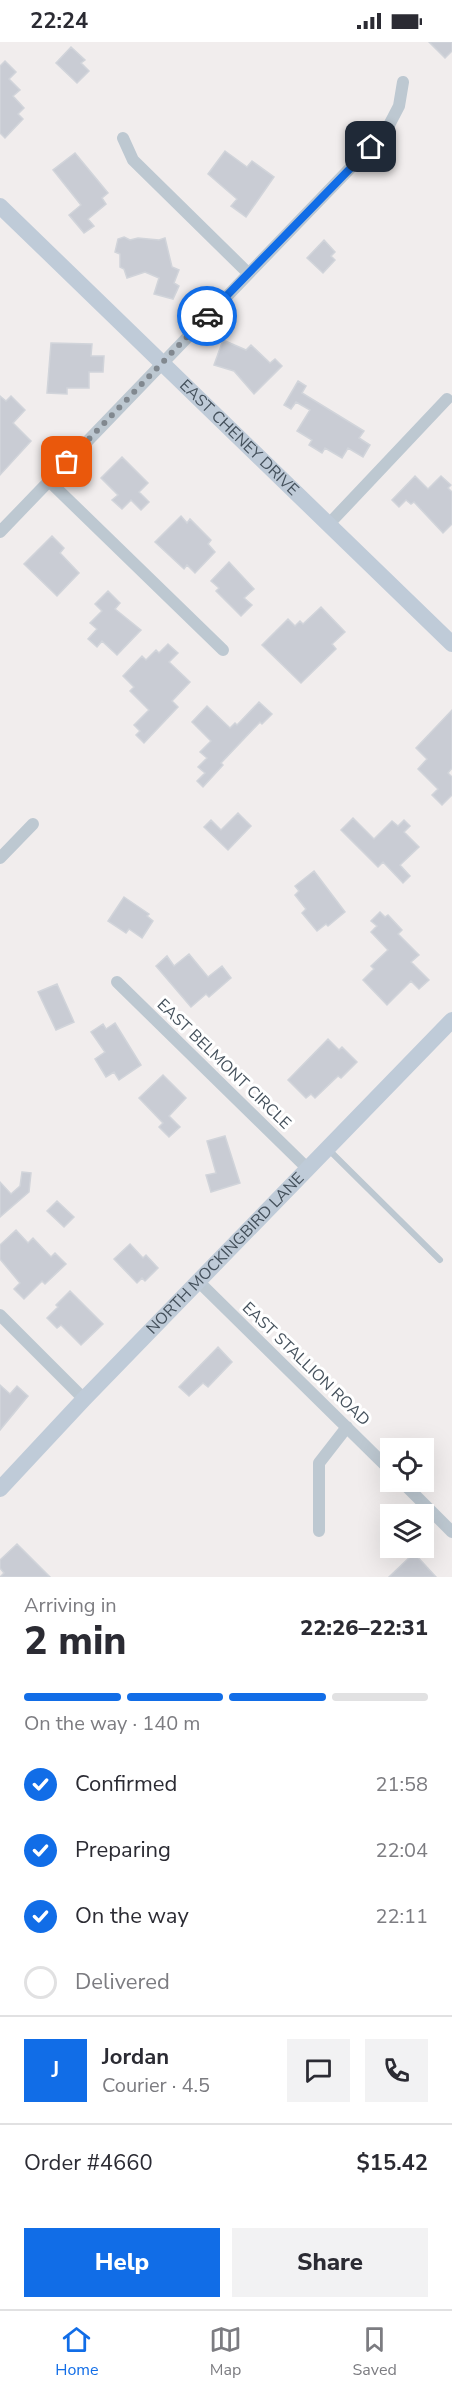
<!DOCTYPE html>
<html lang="en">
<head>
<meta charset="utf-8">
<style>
	:root { --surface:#fff; --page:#f2f2f3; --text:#2b2b33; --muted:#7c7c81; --line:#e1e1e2; --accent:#116de7 }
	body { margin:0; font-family:"Nunito Sans",sans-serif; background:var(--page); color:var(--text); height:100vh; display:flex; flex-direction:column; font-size:22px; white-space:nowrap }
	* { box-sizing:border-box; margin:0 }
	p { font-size:20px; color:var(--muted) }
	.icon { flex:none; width:33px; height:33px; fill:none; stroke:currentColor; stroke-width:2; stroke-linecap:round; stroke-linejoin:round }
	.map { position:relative; height:1535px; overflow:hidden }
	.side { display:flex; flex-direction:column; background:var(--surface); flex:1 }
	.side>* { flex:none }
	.fabs { position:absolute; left:380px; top:1396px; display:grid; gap:12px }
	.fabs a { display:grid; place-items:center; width:54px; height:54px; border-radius:0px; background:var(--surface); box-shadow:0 6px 24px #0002; font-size:30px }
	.pin { position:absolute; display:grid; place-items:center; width:51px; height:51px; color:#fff; margin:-26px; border-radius:12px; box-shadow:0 3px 9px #0006 }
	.courier { position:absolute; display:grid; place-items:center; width:60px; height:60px; margin:-30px; border:4px solid #116de7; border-radius:50%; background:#fff; color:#222; box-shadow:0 2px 8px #0007 }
	.head em { font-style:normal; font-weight:800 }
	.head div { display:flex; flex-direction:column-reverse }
	.head { display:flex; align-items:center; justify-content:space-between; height:102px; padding:0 24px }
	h1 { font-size:39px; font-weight:800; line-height:45px }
	.bar { display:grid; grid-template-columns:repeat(4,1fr); gap:9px 6px; align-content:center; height:72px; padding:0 24px }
	.bar i { height:8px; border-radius:4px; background:var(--line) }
	.bar .selected { background:var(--accent) }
	.bar p { grid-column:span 4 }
	.line { display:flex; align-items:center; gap:15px; padding:0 24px; border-top:2px solid var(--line) }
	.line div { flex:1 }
	.round { display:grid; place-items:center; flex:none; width:63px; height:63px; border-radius:0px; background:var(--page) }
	ol { padding:0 24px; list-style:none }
	li { display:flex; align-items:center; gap:18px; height:66px }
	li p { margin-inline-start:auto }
	li .icon { padding:6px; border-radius:50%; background:var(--accent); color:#fff; stroke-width:4 }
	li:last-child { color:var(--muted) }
	li i { width:33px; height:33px; border:3px solid var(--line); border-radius:50% }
	.button { display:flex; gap:12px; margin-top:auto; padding:12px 24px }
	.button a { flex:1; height:69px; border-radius:0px; background:var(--accent); color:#fff; font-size:24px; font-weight:800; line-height:69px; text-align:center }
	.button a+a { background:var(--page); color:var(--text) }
	.status { display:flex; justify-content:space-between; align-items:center; height:42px; padding:0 30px; background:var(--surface); direction:ltr }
	.status svg { height:16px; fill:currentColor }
	.tabs { display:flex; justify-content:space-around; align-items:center; height:84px; border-top:2px solid var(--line); background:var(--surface); font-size:16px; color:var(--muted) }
	.tabs a { display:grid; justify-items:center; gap:3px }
	.tabs .selected { color:var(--accent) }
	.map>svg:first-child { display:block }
</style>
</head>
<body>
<div class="status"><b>22:24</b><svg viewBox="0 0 49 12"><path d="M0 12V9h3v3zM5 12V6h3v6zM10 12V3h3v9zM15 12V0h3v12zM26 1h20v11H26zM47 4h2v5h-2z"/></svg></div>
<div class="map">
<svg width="452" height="1535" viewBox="0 0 452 1535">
	<rect width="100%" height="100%" fill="#f1eded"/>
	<path fill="#c9ccd4" stroke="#d1d4da" stroke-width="1.5" d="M 429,0 L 452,0 L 452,9 L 445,16 Z
		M 71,5 L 85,18 L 81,21 L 89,29 L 77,41 L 56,21 Z
		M 5,19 L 16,30 L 9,37 L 20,48 L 13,54 L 24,66 L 18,72 L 23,77 L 5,96 L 0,91 L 0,24 Z
		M 225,109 L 247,125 L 252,119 L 274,135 L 246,175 L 231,164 L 237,157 L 208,132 Z
		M 75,111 L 108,151 L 102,156 L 106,162 L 88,177 L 94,184 L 84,191 L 69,173 L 81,163 L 53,128 Z
		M 124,195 L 130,198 L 138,196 L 159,198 L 165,196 L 172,225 L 179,228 L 174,241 L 179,244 L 173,257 L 154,252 L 159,236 L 145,230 L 127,236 L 124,227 L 120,225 L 120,212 L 115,210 L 118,197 Z
		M 324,198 L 335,210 L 331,214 L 335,218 L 323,231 L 307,216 Z
		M 223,298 L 246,308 L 251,303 L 270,321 L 275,317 L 282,324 L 254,352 L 234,329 L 214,323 Z
		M 51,301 L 92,302 L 91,314 L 104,314 L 103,330 L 89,330 L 89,346 L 67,346 L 67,352 L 47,351 Z
		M 298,339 L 306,344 L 302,351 L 364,389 L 359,396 L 370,403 L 363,415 L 348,406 L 342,416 L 325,406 L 322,411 L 309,403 L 312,398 L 297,389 L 310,368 L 296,360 L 291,367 L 284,363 Z
		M 0,354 L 6,359 L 11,354 L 25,368 L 13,381 L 31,399 L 0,433 Z
		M 122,415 L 148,441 L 139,450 L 149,460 L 141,468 L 131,458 L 122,467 L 112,458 L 118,453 L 101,436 Z
		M 415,434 L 428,447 L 441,434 L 451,443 L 448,446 L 452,450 L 452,482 L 443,491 L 414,460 L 411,462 L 406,458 L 399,465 L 392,458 Z
		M 181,474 L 187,481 L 190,477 L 211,498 L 208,502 L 215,510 L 195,531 L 187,523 L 184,527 L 155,500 Z
		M 52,494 L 64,506 L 60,511 L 79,531 L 57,554 L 24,522 Z
		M 229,520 L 254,547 L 244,556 L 252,563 L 241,574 L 216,549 L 219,546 L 211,539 Z
		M 108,549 L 120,561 L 115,567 L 141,588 L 117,613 L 102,599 L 97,605 L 88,597 L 97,587 L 90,581 L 102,569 L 95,562 Z
		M 321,565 L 345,590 L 332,602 L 336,607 L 301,641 L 262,603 L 288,577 L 295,584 L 300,579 L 303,582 Z
		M 168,602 L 178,611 L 169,620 L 190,640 L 172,659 L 178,665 L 144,701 L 136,693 L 140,689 L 134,683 L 149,668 L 130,649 L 134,645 L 123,634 L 142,614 L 146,618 L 156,608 L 159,611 Z
		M 259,660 L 272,672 L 262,682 L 260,680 L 221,721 L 223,723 L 203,745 L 197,739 L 205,731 L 198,725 L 207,716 L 200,710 L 211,699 L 192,680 L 207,664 L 230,686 L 235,681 L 237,683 Z
		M 452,668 L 452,726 L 448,731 L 452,735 L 452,753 L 442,763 L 432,753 L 438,747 L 418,727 L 427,717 L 416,706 Z
		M 238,771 L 251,784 L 228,808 L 204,785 L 211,778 L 221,788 Z
		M 353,776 L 374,797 L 392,779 L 398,784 L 404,778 L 410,784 L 404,790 L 419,805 L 400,823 L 410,834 L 403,841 L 383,820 L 378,825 L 341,788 Z
		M 314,829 L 345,870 L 328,884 L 326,882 L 317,889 L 302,871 L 306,867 L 295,853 L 299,849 L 295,844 Z
		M 124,855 L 149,872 L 147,874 L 153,879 L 142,896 L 129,887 L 126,891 L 108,879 Z
		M 380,870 L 385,875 L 388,873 L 402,888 L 398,892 L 419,913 L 411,920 L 429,938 L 419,947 L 411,939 L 387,963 L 363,938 L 374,927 L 371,924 L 388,908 L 371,890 L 377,884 L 371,879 Z
		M 189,912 L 208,935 L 222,924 L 231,936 L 209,955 L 206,952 L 191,965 L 156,924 L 167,914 L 174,924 Z
		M 57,942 L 74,980 L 56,988 L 38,950 Z
		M 115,981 L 141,1023 L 119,1038 L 114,1030 L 106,1035 L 95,1017 L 105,1010 L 91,990 L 103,982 L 106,987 Z
		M 328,997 L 339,1008 L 342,1005 L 357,1020 L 341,1036 L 338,1034 L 315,1056 L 311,1052 L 306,1056 L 288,1038 Z
		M 163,1033 L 186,1056 L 169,1074 L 180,1085 L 169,1095 L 159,1085 L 163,1081 L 139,1056 Z
		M 225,1094 L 240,1141 L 211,1150 L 206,1133 L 216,1131 L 207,1099 Z
		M 22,1130 L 31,1131 L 29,1150 L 0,1175 L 0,1140 L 11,1152 L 20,1144 Z
		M 57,1159 L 74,1175 L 64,1185 L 47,1169 Z
		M 16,1188 L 28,1201 L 33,1196 L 51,1215 L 55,1211 L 66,1222 L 45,1242 L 42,1239 L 24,1257 L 14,1247 L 20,1241 L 0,1217 L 0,1203 Z
		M 130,1202 L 143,1216 L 146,1213 L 158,1226 L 145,1239 L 142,1236 L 137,1241 L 114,1217 Z
		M 70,1249 L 103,1282 L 81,1303 L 61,1283 L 57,1286 L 47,1276 L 58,1265 L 56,1263 Z
		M 218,1305 L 232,1320 L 208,1345 L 203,1341 L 189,1354 L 179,1345 Z
		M 0,1343 L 10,1352 L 17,1344 L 28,1354 L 0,1388 Z
		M 17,1502 L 50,1535 L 0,1535 L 4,1531 L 0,1526 L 0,1518 Z
		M 414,1511 L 436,1535 L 389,1535 Z"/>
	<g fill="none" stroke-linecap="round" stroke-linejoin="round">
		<path stroke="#bdc8d1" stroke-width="6" d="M 328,1107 L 440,1218"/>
		<path stroke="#bdc8d1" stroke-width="12" d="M 123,96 L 133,118 L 248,231
			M 49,439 L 223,608
			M 328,483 L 447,357
			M 0,490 L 386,89 L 399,64 L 403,40
			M 0,816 L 33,782
			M 117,940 L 308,1127
			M 199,1240 L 390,1428
			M 0,1273 L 84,1357
			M 402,1440 L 452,1490
			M 319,1489 L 319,1421 L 347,1385"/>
		<g stroke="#bfcbd8" stroke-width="16">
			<path id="s1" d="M 0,164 L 452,602"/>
			<path id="s2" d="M 0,1447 L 84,1357 L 452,978"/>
		</g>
	</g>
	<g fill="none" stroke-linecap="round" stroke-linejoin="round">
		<path stroke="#81888f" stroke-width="6" stroke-dasharray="0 10.8" d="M 67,420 L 207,274"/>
		<path stroke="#116de7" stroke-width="8" d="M 207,274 L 371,105"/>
	</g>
	<g text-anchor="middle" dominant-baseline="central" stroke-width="6" stroke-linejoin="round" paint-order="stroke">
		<g font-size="16" fill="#45515c" stroke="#fff">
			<text stroke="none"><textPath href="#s1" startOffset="333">EAST CHENEY DRIVE</textPath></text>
			<text transform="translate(224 1022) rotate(44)">EAST BELMONT CIRCLE</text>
			<text stroke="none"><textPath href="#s2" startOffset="326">NORTH MOCKINGBIRD LANE</textPath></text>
			<text transform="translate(306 1322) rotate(44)">EAST STALLION ROAD</text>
		</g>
	</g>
</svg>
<div class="fabs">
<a><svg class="icon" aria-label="locate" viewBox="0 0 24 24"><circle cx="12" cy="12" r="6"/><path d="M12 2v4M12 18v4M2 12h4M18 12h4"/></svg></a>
<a><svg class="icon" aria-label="layers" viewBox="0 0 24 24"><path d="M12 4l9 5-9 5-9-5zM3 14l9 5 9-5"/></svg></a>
</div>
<div class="pin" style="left:67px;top:420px;background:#ea580c"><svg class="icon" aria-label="bag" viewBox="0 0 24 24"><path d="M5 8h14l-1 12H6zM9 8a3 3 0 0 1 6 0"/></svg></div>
<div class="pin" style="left:371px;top:105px;background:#1f2937"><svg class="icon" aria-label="home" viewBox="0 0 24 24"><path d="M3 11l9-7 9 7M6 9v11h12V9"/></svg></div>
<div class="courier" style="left:207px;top:274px"><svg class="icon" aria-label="car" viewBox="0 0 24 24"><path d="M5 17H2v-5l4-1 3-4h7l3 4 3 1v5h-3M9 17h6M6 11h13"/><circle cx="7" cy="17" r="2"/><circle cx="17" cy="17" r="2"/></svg></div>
</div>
<section class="side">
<div class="head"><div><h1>2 min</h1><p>Arriving in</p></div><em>22:26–22:31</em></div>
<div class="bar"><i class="selected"></i><i class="selected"></i><i class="selected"></i><i></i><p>On the way · 140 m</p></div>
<ol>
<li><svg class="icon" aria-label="check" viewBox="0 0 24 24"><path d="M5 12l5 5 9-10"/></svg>Confirmed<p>21:58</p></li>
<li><svg class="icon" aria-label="check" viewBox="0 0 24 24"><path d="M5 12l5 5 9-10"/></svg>Preparing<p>22:04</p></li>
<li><svg class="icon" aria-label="check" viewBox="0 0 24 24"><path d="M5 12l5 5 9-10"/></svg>On the way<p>22:11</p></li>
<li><i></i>Delivered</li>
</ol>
<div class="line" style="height:108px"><b class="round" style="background:var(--accent);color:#fff">J</b><div><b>Jordan</b><p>Courier · 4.5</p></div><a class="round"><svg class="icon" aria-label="chat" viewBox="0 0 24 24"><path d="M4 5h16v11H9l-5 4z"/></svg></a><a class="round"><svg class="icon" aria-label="phone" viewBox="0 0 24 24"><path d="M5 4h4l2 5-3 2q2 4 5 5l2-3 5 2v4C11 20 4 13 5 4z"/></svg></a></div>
<div class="line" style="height:78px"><div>Order #4660</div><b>$15.42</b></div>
<div class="button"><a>Help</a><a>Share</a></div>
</section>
<nav class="tabs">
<a class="selected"><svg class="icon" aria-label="home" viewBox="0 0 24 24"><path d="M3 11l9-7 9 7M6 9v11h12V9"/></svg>Home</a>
<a><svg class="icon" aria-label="map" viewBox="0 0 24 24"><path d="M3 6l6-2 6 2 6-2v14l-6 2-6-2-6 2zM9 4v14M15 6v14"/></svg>Map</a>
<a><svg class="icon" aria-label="saved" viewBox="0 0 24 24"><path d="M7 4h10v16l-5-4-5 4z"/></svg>Saved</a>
</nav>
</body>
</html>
